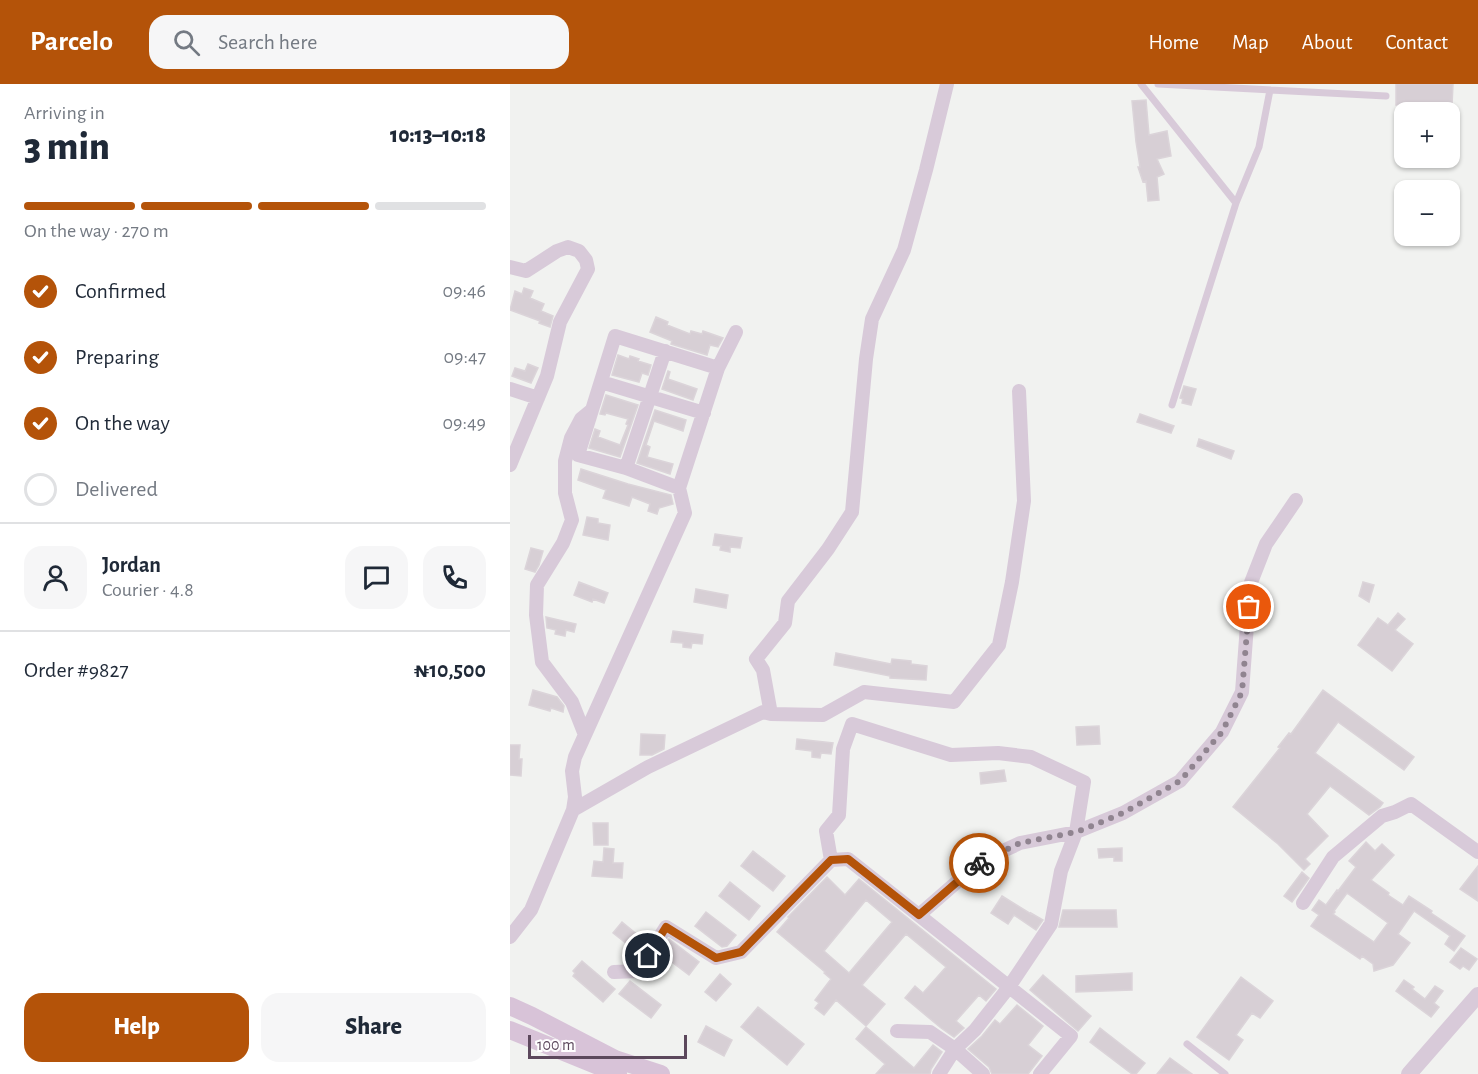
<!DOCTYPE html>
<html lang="en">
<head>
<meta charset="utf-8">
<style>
	:root { --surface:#fff; --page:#f6f6f7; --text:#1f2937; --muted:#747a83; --line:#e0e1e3; --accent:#b45309 }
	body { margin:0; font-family:"Alegreya Sans",sans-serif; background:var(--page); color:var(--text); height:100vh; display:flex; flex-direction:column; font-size:22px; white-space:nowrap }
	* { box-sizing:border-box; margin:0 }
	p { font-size:20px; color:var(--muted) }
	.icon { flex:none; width:33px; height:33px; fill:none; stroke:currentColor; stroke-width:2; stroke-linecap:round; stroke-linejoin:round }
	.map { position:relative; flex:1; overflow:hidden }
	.side { display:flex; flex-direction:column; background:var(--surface); width:510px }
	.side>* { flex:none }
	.tools { position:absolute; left:884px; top:18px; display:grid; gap:12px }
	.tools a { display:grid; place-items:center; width:66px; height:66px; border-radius:12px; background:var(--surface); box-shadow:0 2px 4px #0004; font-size:30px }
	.scale { position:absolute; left:18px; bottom:15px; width:159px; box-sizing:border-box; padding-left:6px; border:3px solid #5c485c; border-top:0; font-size:16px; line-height:21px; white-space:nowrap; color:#5c485c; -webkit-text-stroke:4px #fff; paint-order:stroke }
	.pin { position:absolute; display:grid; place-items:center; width:51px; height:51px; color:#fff; margin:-26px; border:3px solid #fff; border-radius:50%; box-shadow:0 2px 6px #0007 }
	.courier { position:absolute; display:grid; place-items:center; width:60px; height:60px; margin:-30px; border:4px solid #b45309; border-radius:50%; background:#fff; color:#222; box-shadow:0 2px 8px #0007 }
	.headline em { font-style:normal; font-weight:800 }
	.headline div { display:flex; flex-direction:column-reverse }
	.headline { display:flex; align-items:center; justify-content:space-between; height:102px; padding:0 24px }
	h1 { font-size:39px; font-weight:800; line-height:45px }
	.bar { display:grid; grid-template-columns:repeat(4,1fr); gap:9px 6px; align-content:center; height:72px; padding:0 24px }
	.bar i { height:8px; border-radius:4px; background:var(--line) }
	.bar .current { background:var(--accent) }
	.bar p { grid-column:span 4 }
	.line { display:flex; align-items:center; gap:15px; padding:0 24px; border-top:2px solid var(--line) }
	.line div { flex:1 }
	.round { display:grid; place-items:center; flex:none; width:63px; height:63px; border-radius:18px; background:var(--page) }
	ol { padding:0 24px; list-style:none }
	li { display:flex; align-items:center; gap:18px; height:66px }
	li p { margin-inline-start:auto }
	li .icon { padding:6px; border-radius:50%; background:var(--accent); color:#fff; stroke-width:4 }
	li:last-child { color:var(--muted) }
	li i { width:33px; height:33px; border:3px solid var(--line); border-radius:50% }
	.primary-button { display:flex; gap:12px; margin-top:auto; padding:12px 24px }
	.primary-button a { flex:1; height:69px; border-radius:18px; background:var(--accent); color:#fff; font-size:24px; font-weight:800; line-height:69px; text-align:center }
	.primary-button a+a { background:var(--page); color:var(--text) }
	header { display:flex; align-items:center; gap:36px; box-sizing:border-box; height:84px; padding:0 30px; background:var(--accent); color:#fff }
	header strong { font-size:28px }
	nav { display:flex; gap:33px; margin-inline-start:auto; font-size:21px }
	.search { width:420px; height:54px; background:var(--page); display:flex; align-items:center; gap:15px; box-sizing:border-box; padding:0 21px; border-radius:18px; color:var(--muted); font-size:22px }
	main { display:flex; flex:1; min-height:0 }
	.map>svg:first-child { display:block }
</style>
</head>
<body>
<header>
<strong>Parcelo</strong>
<div class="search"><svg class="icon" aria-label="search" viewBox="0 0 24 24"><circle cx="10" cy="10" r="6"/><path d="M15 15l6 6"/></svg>Search here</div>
<nav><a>Home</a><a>Map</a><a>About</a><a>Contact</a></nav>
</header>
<main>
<section class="side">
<div class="headline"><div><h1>3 min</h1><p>Arriving in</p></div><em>10:13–10:18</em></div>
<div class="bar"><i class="current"></i><i class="current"></i><i class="current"></i><i></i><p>On the way · 270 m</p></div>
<ol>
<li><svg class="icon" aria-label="check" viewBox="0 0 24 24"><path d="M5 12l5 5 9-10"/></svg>Confirmed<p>09:46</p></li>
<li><svg class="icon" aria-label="check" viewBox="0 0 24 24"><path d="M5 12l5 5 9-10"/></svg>Preparing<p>09:47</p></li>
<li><svg class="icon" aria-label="check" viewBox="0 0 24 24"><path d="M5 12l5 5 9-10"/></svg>On the way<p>09:49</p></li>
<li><i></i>Delivered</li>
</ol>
<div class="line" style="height:108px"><a class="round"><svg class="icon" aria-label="person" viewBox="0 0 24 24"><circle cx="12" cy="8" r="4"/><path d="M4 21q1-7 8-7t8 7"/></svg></a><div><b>Jordan</b><p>Courier · 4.8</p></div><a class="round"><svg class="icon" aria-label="chat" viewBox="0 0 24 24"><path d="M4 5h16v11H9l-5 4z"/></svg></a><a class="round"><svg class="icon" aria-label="phone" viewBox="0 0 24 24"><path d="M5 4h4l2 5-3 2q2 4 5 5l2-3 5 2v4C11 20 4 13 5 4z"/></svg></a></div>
<div class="line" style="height:78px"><div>Order #9827</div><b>₦10,500</b></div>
<div class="primary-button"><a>Help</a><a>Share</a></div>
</section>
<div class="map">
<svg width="968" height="990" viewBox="0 0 968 990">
	<rect width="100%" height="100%" fill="#f1f2f0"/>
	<path fill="#d7cfd5" stroke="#dbd4d9" stroke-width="1.5" fill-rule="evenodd" d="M 886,0 L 943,0 L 942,22 L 886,21 Z
		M 636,16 L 639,51 L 657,47 L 661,72 L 647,75 L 654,90 L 647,93 L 649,116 L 638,117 L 636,97 L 633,98 L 628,83 L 630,83 L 626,58 L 622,17 Z
		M 14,204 L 23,207 L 20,214 L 34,220 L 31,227 L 43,232 L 40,243 L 29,239 L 30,237 L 0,226 L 5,207 L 12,210 Z
		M 146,233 L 158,238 L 157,241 L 180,250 L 181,247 L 192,250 L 193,247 L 213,254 L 208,263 L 200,261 L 197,271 L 161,260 L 162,257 L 140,248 Z
		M 108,271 L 119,275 L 120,272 L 129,275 L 128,277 L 141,281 L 138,291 L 132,289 L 129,298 L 102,291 Z
		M 18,280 L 28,284 L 21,299 L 2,292 L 5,284 L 15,287 Z
		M 158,287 L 160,288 L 158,295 L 187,305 L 183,316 L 152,305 Z
		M 674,302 L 686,305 L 681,321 L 672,319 L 673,315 L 670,314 Z
		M 96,311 L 128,321 L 110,373 L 79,364 L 85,345 L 90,347 L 88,353 L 110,361 L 118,341 L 116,340 L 118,335 L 96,329 L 95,331 L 90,330 Z
		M 145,326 L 176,336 L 173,347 L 144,337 L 136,361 L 140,363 L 137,373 L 163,380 L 160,390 L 127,379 Z
		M 630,330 L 664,342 L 661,349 L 627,338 Z
		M 689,355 L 724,367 L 721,375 L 687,362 Z
		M 71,385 L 118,400 L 161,411 L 163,420 L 149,424 L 147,430 L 138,427 L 140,420 L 122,413 L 119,422 L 93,414 L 96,406 L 68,396 Z
		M 77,433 L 88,435 L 88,439 L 100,441 L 98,456 L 73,451 Z
		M 205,450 L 232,454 L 230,464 L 220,463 L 220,468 L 210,466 L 211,462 L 203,461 Z
		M 21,464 L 33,467 L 29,481 L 25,488 L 15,485 Z
		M 69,498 L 98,509 L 94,519 L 83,515 L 82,518 L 64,511 Z
		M 853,498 L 864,501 L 859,518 L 849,512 Z
		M 186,505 L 218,511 L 216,524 L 184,518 Z
		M 888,529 L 895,535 L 885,546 L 903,560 L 882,587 L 848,561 L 868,534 L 878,541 Z
		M 36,533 L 66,540 L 64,548 L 56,546 L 55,552 L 45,550 L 46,546 L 37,544 Z
		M 163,547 L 193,551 L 192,560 L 182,559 L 181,564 L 173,563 L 173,559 L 161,558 Z
		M 326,569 L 381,580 L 382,575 L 401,577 L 401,580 L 417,582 L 416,596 L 380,594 L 380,592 L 324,581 Z
		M 23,606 L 47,613 L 54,622 L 53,628 L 41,624 L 40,627 L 19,621 Z
		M 813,606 L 904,673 L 894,686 L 828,638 L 805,669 L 873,719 L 870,723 L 859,731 L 820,702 L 797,730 L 818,752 L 795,775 L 800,780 L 794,786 L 768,760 L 723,723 L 770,664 L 768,663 L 779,649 L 781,650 Z
		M 589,642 L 590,660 L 567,661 L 566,643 Z
		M 131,650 L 155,651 L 154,665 L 142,671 L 130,671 Z
		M 287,655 L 323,659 L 321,670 L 311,669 L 310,674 L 302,673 L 302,667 L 286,665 Z
		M 0,661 L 10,661 L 9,675 L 12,675 L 11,692 L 0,691 Z
		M 494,686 L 496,697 L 471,700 L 470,689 Z
		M 83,739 L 98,739 L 98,761 L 84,761 Z
		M 856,758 L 865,767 L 872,760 L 884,771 L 861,796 L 879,809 L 878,811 L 893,821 L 899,812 L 922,827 L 921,829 L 955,852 L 944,867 L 935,860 L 940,852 L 904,827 L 888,850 L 900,859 L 883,881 L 864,887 L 863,880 L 852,872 L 850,875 L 801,842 L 809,831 L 802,826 L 809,816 L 816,821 L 827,806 L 828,807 L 846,783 L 839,777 ZM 837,809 L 878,839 L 864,858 L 823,830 L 825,828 L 824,827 Z
		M 94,764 L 104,765 L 103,779 L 113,779 L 112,794 L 82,792 L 84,777 L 93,778 Z
		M 612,764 L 612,777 L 604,777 L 604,773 L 589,774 L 588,765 Z
		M 243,767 L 275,792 L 263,807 L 231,782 Z
		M 968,782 L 968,817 L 950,805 Z
		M 792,788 L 799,794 L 782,818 L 774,812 Z
		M 317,793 L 335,811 L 349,795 L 486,905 L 476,917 L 469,911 L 446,937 L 454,944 L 444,953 L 431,944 L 395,914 L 405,902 L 413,909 L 436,883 L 396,850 L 352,901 L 375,920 L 356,942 L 326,916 L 314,931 L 305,924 L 309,919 L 305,916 L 321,895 L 314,889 L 315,888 L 267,848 L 279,834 L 278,833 ZM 356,816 L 382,838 L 339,889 L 314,867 Z
		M 220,798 L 250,822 L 239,836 L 209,812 Z
		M 492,812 L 521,830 L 521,829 L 533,836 L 526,846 L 504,831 L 498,840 L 481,829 Z
		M 553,826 L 606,826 L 607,843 L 549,843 Z
		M 196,828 L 226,851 L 217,862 L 212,863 L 185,842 Z
		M 112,838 L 135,857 L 127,868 L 103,849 Z
		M 159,855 L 189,878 L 179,891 L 150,869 Z
		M 951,864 L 967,875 L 959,886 L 953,882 L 950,885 L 940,878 Z
		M 72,877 L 105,905 L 93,918 L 63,892 L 65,889 L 63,887 Z
		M 622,889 L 622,906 L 566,908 L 566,892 Z
		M 210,890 L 221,900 L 206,917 L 195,908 Z
		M 533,891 L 581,932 L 568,947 L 520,906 Z
		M 731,893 L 763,917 L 750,934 L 742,929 L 726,951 L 733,956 L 719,976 L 687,953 Z
		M 894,896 L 904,903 L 902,905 L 915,915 L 925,902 L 933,907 L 924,919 L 929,923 L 921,933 L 886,907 Z
		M 120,897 L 151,921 L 141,934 L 109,910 Z
		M 507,921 L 533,942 L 518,961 L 532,972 L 518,990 L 482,990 L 479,983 L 458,965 L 472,952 L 485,936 L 490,940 Z
		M 248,923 L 294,960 L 277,981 L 231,943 Z
		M 196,942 L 222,956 L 214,972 L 188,958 Z
		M 356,943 L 404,984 L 423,961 L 432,968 L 421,985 L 420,990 L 366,990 L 375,980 L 346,955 Z
		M 590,944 L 635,979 L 626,990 L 622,990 L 580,958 Z
		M 660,974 L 682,990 L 647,990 Z"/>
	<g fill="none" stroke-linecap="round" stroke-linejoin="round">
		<path stroke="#d8cad9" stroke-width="7" d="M 631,0 L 726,119 L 662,321
			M 648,0 L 876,12
			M 726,119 L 749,63 L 760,6
			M 677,960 L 715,990"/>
		<path stroke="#d8cad9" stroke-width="14" d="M 0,183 L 16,187 L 47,167 L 58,163 L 69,167 L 76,176 L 78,185 L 50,238 L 37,292 L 0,381
			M 91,298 L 194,329
			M 0,305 L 28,314
			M 116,384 L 155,267
			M 169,404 L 116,384 L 68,371 L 105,252 L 208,284
			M 261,630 L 253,586 L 246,575 L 275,539 L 278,517 L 318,465 L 342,428 L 356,275 L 362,235 L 394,166 L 416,86 L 437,0
			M 75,651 L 62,618 L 32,578 L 26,531 L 27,501 L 53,459 L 62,436 L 55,409 L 55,377 L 61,354 L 71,335 L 82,326
			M 63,726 L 138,683 L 253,628 L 261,630 L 313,631 L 354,608 L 444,618 L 489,561 L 502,498 L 514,417 L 509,307
			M 321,776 L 316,747 L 329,731 L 333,665 L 342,640 L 441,671 L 488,669 L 521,673 L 574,698 L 566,748 L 551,787 L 541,840 L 499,903 L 465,946 L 445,965 L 473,990
			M 793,819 L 823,773 L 872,732 L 885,728 L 901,720 L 968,768
			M 409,831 L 471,777 L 510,759 L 566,748 L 613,729 L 670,697 L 712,648 L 732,608 L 740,501 L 756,460 L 786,416
			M 0,853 L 21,826 L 63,726 L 65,713 L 62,687 L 65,673 L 175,429 L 169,404 L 208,284 L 226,248
			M 104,888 L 128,887 L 156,843 L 206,874 L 231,868 L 321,776 L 338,775 L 561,952 L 530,990
			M 387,947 L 420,948 L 445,965 L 429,990"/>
		<path stroke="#d8cad9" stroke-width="16" d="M 899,990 L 968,911"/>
		<path stroke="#d8c3d8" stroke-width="18" d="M 0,922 L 22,932 L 105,975 L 151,990
			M 0,946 L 108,990"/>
	</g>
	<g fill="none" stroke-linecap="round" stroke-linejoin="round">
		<path stroke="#908490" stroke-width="6" stroke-dasharray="0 10.8" d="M 469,779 L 510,759 L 566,748 L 582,742 L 613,729 L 670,697 L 712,648 L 732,608 L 739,523"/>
		<path stroke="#b45309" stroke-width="8" d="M 138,872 L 156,843 L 206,874 L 231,868 L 321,776 L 338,775 L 409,831 L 469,779"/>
	</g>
</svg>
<div class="tools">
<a>+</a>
<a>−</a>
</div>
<div class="scale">100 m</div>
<div class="pin" style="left:739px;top:523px;background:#ea580c"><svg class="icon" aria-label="bag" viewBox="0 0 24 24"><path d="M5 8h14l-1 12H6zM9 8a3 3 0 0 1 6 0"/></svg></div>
<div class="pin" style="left:138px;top:872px;background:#1f2937"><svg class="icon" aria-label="home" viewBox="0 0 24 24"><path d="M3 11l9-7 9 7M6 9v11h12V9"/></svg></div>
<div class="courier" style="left:469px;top:779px"><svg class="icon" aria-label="bike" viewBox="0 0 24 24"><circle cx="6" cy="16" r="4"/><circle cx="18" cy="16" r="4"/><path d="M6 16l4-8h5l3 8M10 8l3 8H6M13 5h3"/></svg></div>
</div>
</main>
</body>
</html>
